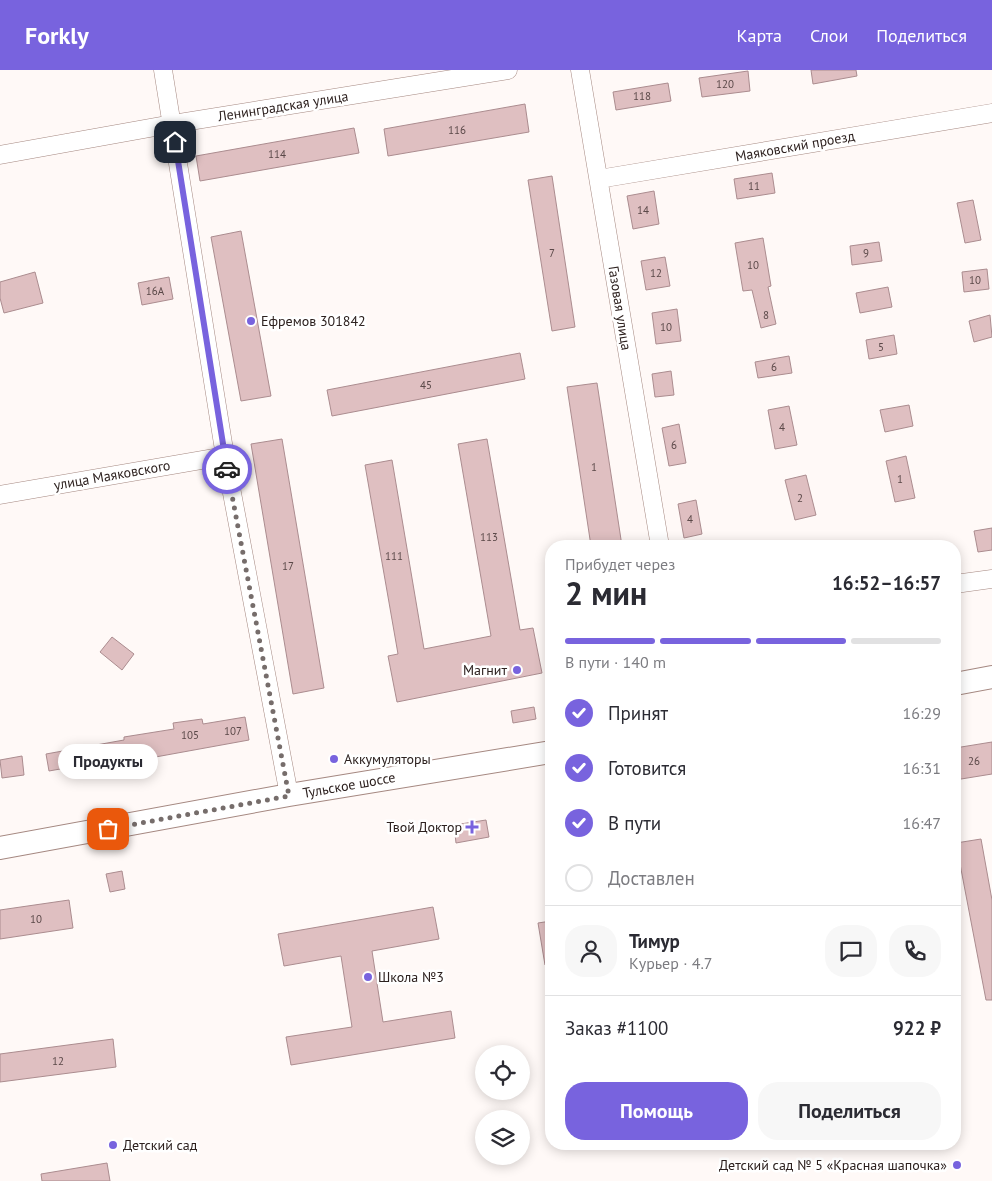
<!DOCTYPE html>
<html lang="ru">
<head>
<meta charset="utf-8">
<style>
	:root { --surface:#fff; --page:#f7f7f7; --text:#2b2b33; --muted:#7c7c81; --line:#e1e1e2; --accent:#7863de }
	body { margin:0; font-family:"PT Sans",sans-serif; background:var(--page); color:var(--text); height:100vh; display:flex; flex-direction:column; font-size:19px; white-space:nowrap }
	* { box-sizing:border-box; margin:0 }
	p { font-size:16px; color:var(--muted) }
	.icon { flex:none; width:28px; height:28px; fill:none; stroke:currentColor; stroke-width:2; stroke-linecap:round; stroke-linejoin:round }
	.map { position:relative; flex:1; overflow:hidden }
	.details { position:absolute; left:545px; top:470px; width:416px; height:610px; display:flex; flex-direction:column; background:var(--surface); border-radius:20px; box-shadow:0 2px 12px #0003 }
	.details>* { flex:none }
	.buttons { position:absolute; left:475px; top:975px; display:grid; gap:10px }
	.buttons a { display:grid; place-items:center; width:55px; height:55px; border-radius:50%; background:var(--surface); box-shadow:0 2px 12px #0003; font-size:25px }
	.pin { position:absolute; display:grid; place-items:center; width:42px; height:42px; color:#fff; margin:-21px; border-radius:10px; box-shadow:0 2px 8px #0006 }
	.courier { position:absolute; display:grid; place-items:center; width:50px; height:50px; margin:-25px; border:4px solid #7863de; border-radius:50%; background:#fff; color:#222; box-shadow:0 1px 6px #0007 }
	.bubble { position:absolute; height:35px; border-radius:18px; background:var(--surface); box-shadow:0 2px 12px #0003; font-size:16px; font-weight:600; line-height:35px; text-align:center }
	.summary em { font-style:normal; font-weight:600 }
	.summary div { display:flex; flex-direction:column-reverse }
	.summary { display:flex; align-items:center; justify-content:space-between; height:85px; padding:0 20px }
	h1 { font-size:32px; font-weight:600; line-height:38px }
	.bar { display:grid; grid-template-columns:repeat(4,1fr); gap:8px 5px; align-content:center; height:60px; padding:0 20px }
	.bar i { height:6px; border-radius:4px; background:var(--line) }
	.bar .on { background:var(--accent) }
	.bar p { grid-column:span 4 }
	.line { display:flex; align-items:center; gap:12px; padding:0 20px; border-top:1px solid var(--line) }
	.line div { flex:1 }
	.round { display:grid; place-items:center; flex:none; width:52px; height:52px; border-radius:20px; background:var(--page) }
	ol { padding:0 20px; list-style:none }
	li { display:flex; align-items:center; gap:15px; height:55px }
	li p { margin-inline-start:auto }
	li .icon { padding:5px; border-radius:50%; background:var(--accent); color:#fff; stroke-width:4 }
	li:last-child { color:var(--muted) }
	li i { width:28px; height:28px; border:2px solid var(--line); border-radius:50% }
	.cta { display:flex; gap:10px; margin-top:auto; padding:10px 20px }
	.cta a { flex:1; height:58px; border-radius:20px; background:var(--accent); color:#fff; font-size:20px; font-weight:600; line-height:58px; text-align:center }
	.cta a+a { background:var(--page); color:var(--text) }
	header { display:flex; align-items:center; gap:30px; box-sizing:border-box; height:70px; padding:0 25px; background:var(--accent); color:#fff }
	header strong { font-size:24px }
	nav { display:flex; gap:28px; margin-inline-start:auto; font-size:18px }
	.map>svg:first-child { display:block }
</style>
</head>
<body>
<header>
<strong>Forkly</strong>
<nav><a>Карта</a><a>Слои</a><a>Поделиться</a></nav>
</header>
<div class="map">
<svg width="992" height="1111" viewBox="0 0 992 1111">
	<rect width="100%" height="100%" fill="#fff9f7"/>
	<path fill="#dfbfc1" stroke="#ab8c8f" d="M 811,0 L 856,0 L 857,6 L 813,14 Z
		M 748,1 L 750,21 L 702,27 L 699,8 Z
		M 668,13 L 671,31 L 616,40 L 613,22 Z
		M 525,34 L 529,62 L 388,86 L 384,59 Z
		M 354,58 L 359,83 L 200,111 L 196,86 Z
		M 772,103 L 775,123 L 737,129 L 734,109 Z
		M 552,106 L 575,257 L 552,261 L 528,110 Z
		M 654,121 L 659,154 L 633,159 L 627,126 Z
		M 973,130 L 981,170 L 965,173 L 957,133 Z
		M 241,161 L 271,326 L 241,331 L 211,167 Z
		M 763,168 L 771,216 L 768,217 L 776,254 L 761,258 L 752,220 L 743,221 L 735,173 Z
		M 879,172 L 882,191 L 852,195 L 850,176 Z
		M 665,187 L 670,216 L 646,220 L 641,191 Z
		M 987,199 L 989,219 L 964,222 L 962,202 Z
		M 35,202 L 43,233 L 4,243 L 0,228 L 0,212 Z
		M 169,207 L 173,229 L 142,235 L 138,213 Z
		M 888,217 L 892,237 L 860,243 L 856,223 Z
		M 677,239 L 681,271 L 656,274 L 652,243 Z
		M 990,245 L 992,267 L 974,272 L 969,251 Z
		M 894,265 L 897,284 L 869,289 L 866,270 Z
		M 520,283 L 525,309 L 332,346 L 327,320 Z
		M 789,286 L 792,303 L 758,308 L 755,292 Z
		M 671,301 L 674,325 L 655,327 L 652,304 Z
		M 597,313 L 622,476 L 591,476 L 567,317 Z
		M 909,335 L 913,356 L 885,362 L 880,340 Z
		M 789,336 L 797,375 L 775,379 L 768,340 Z
		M 679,354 L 686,393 L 669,396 L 662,358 Z
		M 282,369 L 324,618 L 293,624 L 251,374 Z
		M 487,369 L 520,560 L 533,558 L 542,603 L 397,632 L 388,586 L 398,584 L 365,395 L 392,390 L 424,579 L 491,566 L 458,374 Z
		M 906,386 L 915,428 L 895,432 L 886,391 Z
		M 806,405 L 816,445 L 795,450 L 785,410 Z
		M 696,430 L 702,464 L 684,468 L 678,434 Z
		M 992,458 L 992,480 L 978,482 L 974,461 Z
		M 112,567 L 134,584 L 122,600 L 100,582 Z
		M 534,637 L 536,649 L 513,653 L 511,641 Z
		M 245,647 L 249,670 L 128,692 L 127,687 L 49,701 L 46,684 L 124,670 L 124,667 L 174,659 L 173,653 L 202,649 L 203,654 Z
		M 992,672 L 992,704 L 955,710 L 955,678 Z
		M 22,686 L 24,705 L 2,708 L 0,690 Z
		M 486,750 L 489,767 L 456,773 L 454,755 Z
		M 981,769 L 992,830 L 992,930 L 986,930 L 956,773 Z
		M 122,801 L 125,819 L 110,822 L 106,804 Z
		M 69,830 L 73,858 L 0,869 L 0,840 Z
		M 433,837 L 439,869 L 372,881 L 383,952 L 451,941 L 455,968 L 291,995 L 286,967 L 352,957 L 341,886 L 284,896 L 278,864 Z
		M 551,851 L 551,894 L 545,895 L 538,853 Z
		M 113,969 L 116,997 L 0,1012 L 0,984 Z
		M 107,1093 L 110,1111 L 42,1111 L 41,1104 Z"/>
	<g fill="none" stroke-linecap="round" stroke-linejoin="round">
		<defs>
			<path id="minor" d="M 163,0 L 225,386 L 289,725
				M 580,0 L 660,476
				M 0,85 L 172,54 L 508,0
				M 599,109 L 992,43
				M 0,425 L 225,386
				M 955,514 L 992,509"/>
			<path id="major" d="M 955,614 L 992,607
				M 0,778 L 289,725 L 551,682"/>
		</defs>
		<use href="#minor" stroke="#a58881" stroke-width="19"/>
		<use href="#major" stroke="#a58881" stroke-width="24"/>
		<use href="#minor" stroke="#fff" stroke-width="18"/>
		<use href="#major" stroke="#fff" stroke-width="22"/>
	</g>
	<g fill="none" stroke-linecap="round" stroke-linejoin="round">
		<path stroke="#766d6b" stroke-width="5" stroke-dasharray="0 9" d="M 108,759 L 289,726 L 227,399"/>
		<path stroke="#7863de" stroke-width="6" d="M 175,72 L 227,399"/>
	</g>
	<g fill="#7863de" stroke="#fff" stroke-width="2">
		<circle cx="251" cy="251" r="5"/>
		<circle cx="517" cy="600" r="5"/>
		<circle cx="334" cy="689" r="5"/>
		<path d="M469.5 749.5h5v5h5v5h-5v5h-5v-5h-5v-5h5z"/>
		<circle cx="368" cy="907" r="5"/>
		<circle cx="113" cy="1075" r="5"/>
		<circle cx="957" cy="1095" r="5"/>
	</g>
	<g text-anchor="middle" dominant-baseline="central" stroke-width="5" stroke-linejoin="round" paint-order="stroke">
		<g font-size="11" fill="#5a4848">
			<text x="725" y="14">120</text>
			<text x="642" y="26">118</text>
			<text x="457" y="60">116</text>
			<text x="277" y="84">114</text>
			<text x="754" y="116">11</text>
			<text x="643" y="140">14</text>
			<text x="552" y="183">7</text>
			<text x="866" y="183">9</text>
			<text x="753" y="195">10</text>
			<text x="656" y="203">12</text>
			<text x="975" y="210">10</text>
			<text x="155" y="221">16А</text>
			<text x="766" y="245">8</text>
			<text x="666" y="257">10</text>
			<text x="881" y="277">5</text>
			<text x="774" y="297">6</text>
			<text x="426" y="315">45</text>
			<text x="782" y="357">4</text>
			<text x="674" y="375">6</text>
			<text x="594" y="397">1</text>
			<text x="900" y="409">1</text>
			<text x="800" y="428">2</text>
			<text x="690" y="449">4</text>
			<text x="489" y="467">113</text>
			<text x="394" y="486">111</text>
			<text x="288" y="496">17</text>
			<text x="233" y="661">107</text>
			<text x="190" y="665">105</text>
			<text x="974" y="691">26</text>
			<text x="36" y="849">10</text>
			<text x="58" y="991">12</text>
		</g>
		<g font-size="14" fill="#2d211f" stroke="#fff">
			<text transform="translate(283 36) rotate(-9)">Ленинградская улица</text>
			<text transform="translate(795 76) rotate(-10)">Маяковский проезд</text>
			<text transform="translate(620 238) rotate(81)">Газовая улица</text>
			<text transform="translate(112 405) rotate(-10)">улица Маяковского</text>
			<text transform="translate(349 715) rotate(-10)">Тульское шоссе</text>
		</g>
		<g font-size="14" fill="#2d211f" stroke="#fff" text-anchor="start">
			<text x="261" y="251">Ефремов 301842</text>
			<text x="507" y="600" text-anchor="end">Магнит</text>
			<text x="344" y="689">Аккумуляторы</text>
			<text x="462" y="757" text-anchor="end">Твой Доктор</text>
			<text x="378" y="907">Школа №3</text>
			<text x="123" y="1075">Детский сад</text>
			<text x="947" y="1095" text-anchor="end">Детский сад № 5 «Красная шапочка»</text>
		</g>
	</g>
</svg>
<div class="buttons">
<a><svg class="icon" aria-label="locate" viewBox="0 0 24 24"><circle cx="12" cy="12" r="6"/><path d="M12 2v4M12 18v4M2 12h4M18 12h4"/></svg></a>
<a><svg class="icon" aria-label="layers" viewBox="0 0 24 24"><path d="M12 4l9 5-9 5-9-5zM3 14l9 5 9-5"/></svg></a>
</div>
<div class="pin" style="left:108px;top:759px;background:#ea580c"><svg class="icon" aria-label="bag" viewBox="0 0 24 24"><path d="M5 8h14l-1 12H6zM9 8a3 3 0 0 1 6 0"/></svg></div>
<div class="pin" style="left:175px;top:72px;background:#1f2937"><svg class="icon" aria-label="home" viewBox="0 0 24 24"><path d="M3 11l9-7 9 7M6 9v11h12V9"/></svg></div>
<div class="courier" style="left:227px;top:399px"><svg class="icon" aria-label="car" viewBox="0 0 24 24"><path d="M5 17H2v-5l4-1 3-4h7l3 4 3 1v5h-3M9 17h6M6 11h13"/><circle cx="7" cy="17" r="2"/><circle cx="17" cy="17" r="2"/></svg></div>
<div class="bubble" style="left:58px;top:674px;width:100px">Продукты</div>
<section class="details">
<div class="summary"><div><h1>2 мин</h1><p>Прибудет через</p></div><em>16:52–16:57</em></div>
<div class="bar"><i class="on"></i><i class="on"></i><i class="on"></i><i></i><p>В пути · 140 m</p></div>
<ol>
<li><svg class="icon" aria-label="check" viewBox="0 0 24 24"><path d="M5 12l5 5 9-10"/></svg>Принят<p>16:29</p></li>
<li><svg class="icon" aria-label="check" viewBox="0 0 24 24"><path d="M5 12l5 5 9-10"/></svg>Готовится<p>16:31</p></li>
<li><svg class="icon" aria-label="check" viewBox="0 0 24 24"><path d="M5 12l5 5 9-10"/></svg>В пути<p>16:47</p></li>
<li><i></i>Доставлен</li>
</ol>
<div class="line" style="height:90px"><a class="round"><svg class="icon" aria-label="person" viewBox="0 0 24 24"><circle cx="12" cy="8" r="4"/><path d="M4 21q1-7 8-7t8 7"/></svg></a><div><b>Тимур</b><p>Курьер · 4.7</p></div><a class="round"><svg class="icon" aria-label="chat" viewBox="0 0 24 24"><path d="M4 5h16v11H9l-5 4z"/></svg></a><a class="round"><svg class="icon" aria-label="phone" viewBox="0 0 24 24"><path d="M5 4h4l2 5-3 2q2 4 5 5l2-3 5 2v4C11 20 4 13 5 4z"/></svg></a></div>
<div class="line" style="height:65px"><div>Заказ #1100</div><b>922 ₽</b></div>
<div class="cta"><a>Помощь</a><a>Поделиться</a></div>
</section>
</div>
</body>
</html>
